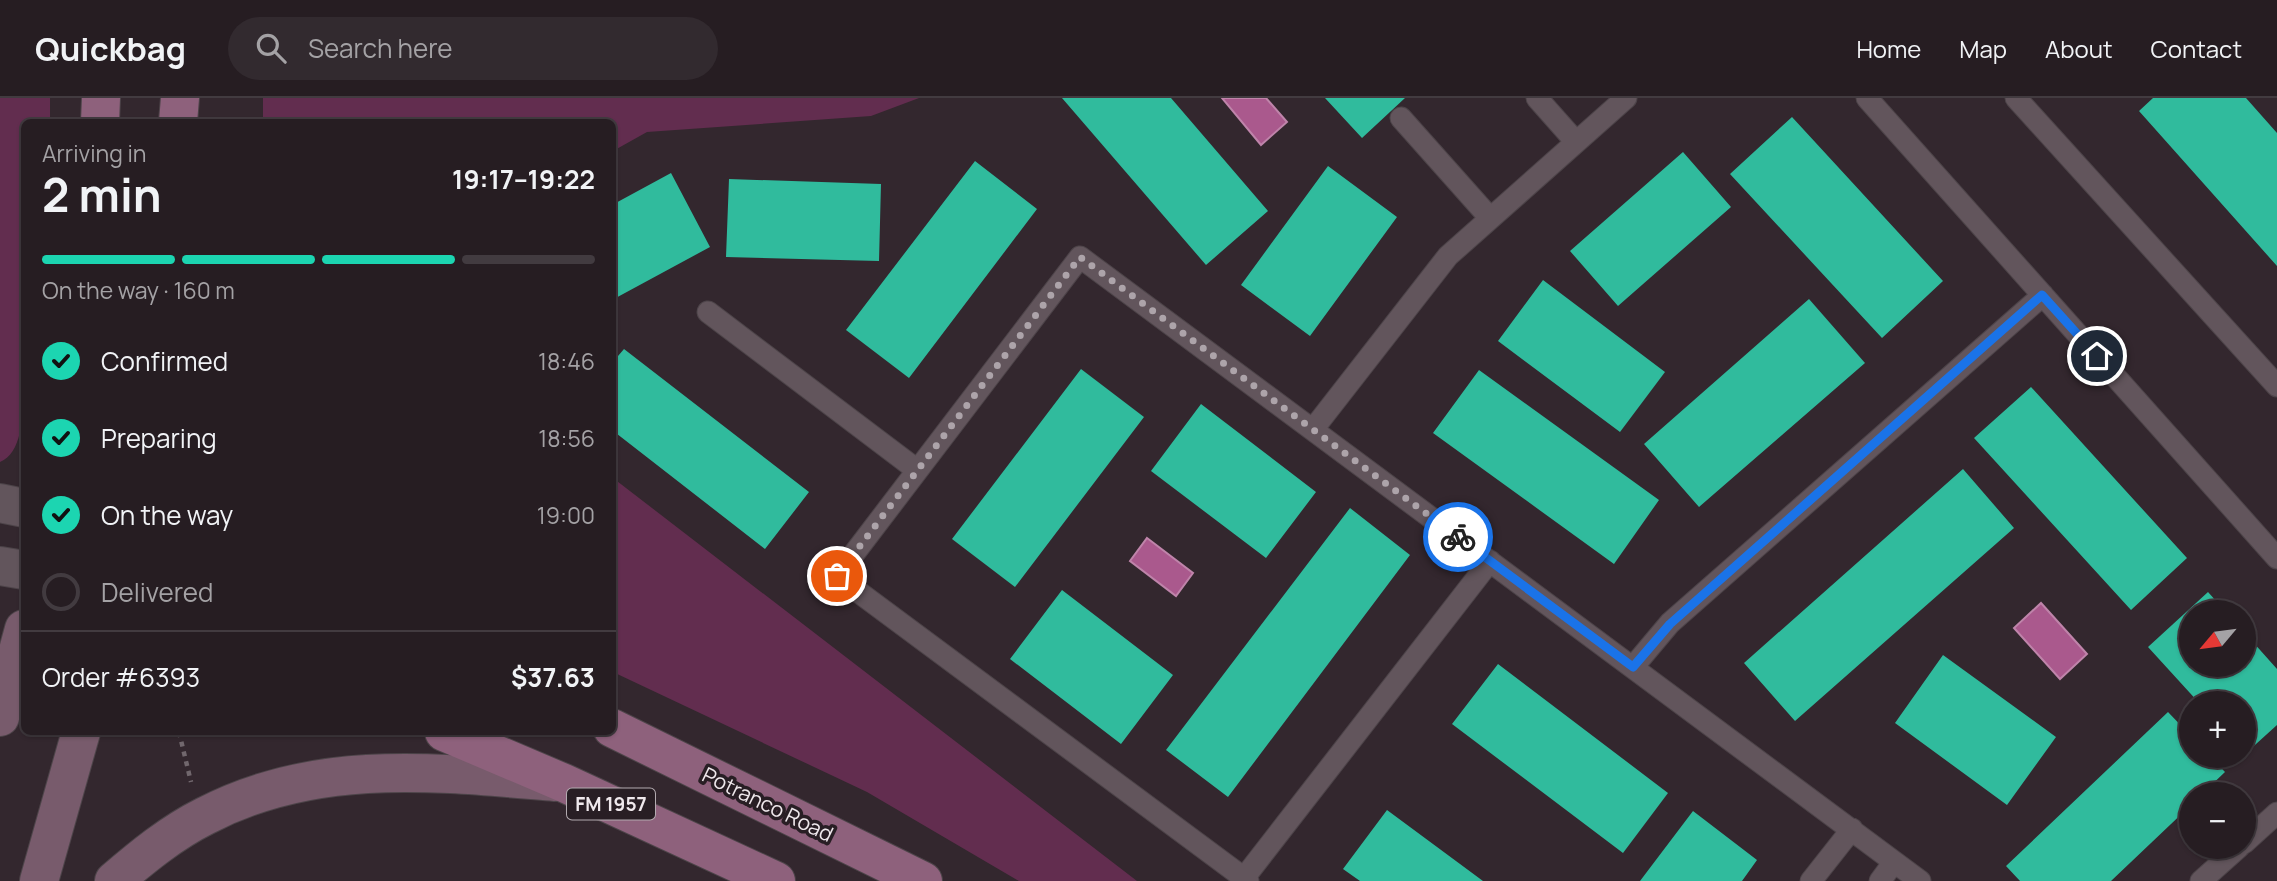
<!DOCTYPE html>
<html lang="en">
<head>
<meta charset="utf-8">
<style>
	:root { --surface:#261d22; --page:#322a2f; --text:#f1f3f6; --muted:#a4a2a5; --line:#423b40; --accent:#1cd5b1 }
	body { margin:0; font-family:Manrope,sans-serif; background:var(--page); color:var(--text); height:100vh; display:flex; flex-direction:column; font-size:26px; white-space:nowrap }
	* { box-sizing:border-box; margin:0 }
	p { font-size:23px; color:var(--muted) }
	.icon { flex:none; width:38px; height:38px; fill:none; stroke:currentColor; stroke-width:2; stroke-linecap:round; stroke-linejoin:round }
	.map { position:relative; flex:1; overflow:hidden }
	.details { position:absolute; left:21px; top:21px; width:595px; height:616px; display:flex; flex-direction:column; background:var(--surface); border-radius:10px; box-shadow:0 2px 5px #0004,0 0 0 2px var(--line) }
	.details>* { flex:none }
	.needle { width:46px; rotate:241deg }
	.tools { position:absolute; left:2179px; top:502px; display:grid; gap:14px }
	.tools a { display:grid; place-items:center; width:77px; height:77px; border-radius:50%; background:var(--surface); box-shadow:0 2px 5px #0004,0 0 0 2px var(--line); font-size:35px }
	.pin { position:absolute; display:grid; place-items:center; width:60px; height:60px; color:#fff; margin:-30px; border:4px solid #fff; border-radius:50%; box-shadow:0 2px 7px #0007 }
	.courier { position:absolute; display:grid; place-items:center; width:70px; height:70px; margin:-35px; border:5px solid #1a73e8; border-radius:50%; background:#fff; color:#222; box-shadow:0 2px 9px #0007 }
	.overview em { font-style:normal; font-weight:700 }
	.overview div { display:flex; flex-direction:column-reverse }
	.overview { display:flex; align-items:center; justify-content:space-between; height:119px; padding:0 21px }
	h1 { font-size:46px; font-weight:700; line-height:52px }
	.bar { display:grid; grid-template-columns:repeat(4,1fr); gap:10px 7px; align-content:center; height:84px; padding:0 21px }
	.bar i { height:9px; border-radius:5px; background:var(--line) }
	.bar .on { background:var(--accent) }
	.bar p { grid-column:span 4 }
	.line { display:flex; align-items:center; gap:18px; padding:0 21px; border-top:2px solid var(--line) }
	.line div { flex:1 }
	ol { padding:0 21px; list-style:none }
	li { display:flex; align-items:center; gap:21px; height:77px }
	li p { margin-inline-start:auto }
	li .icon { padding:7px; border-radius:50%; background:var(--accent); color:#111; stroke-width:4 }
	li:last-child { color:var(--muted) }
	li i { width:38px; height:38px; border:4px solid var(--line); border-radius:50% }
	header { display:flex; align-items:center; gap:42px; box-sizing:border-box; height:98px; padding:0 35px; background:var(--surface); border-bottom:2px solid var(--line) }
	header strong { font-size:33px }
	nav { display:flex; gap:38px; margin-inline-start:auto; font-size:24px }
	.search { width:490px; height:63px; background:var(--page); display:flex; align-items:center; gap:18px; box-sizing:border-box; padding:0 24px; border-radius:38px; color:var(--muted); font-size:26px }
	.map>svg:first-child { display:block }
</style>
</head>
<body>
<header>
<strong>Quickbag</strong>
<div class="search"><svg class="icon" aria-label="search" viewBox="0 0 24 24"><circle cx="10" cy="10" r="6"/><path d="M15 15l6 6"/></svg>Search here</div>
<nav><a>Home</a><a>Map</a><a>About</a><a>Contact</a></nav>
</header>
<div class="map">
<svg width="2277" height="783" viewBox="0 0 2277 783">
	<rect width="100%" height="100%" fill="#33272e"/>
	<path fill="#622d4f" d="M 0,0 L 50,0 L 50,24 L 24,24 L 24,300 C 22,320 22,355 0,364 Z
		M 263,0 L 919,0 L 871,18 L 647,34 L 613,53 L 612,24 L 228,24 L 263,21 Z
		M 613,380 L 1137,783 L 1019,783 L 867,694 L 613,574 Z"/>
	<path fill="#aa598d" stroke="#bf84aa" stroke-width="2" d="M 1222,0 L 1266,0 L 1287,24 L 1261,47 Z
		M 1147,440 L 1193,475 L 1176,498 L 1130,463 Z
		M 2041,505 L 2087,556 L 2060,581 L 2014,530 Z"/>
	<path fill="#30bb9d" d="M 1062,0 L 1171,0 L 1268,113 L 1206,167 Z
		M 1325,0 L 1405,0 L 1362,40 Z
		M 2153,0 L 2246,0 L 2277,35 L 2277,168 L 2139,13 Z
		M 1792,19 L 1943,183 L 1882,240 L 1730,76 Z
		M 1683,54 L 1731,109 L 1618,208 L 1570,153 Z
		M 975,63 L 1037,111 L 909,280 L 846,232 Z
		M 1328,68 L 1397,119 L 1310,238 L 1241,187 Z
		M 671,75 L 710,149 L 612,202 L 612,107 Z
		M 729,81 L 881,86 L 879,163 L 726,159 Z
		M 1543,182 L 1665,274 L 1620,334 L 1498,243 Z
		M 1809,201 L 1865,265 L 1699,409 L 1644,346 Z
		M 624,251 L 809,394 L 765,451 L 612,332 L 612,265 Z
		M 1081,271 L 1144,319 L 1015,489 L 952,441 Z
		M 1479,272 L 1659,402 L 1614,466 L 1433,335 Z
		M 2031,289 L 2187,460 L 2131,512 L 1974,340 Z
		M 1201,306 L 1316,394 L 1266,460 L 1151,373 Z
		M 1963,371 L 2014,430 L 1795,623 L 1744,565 Z
		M 1350,410 L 1410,457 L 1228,699 L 1166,652 Z
		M 1062,492 L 1173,577 L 1121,646 L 1010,561 Z
		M 2208,494 L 2226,514 L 2191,514 L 2191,567 L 2244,567 L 2244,534 L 2277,571 L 2277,627 L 2245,656 L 2244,606 L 2200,606 L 2148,549 Z
		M 1943,557 L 2056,639 L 2007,707 L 1895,625 Z
		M 1498,566 L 1668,695 L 1623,755 L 1452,626 Z
		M 2168,614 L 2191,638 L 2191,658 L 2210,658 L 2225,674 L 2202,696 L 2191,696 L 2191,707 L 2111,783 L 2020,783 L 2006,768 Z
		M 1387,712 L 1483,783 L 1360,783 L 1343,771 Z
		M 1693,713 L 1757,762 L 1742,783 L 1640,783 Z"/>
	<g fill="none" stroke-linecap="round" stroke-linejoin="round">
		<defs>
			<path id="service" d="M 1537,0 L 1576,44
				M 1867,0 L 2277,460
				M 2016,0 L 2277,288
				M 1401,20 L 1490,120
				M 708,214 L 917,372
				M 1314,330 L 1448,158 L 1626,0
				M 1633,569 L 1670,525 L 2043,197
				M 2244,745 L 2277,715
				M 1244,780 L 1490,463
				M 1248,783 L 837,478 L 1080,159 L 1920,783
				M 1811,783 L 1852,731
				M 1880,783 L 1894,764
				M 2201,783 L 2239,749"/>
			<path id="tertiary" d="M 0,405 L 24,410
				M 0,468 L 24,472"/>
			<path id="secondary" d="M 0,619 L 24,531
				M 39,783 L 81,634
				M 114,783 C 142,759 171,735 205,718 C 316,660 435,674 555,684"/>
			<path id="primary" d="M 100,24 L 101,0
				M 178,24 L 180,0
				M 612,630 L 923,783
				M 444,634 L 564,685 L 776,783"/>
		</defs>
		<use href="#service" stroke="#4d4449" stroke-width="23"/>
		<use href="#tertiary" stroke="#4d4449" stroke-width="40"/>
		<use href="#secondary" stroke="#4d4449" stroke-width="40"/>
		<use href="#primary" stroke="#4d4449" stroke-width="40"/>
		<path stroke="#71676d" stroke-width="4.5" stroke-dasharray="5 5" stroke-linecap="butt" d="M 179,634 L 191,684"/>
		<use href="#service" stroke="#62555c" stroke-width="21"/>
		<use href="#tertiary" stroke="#62555c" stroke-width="38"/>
		<use href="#secondary" stroke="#785b6c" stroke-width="38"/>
		<use href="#primary" stroke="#8e617c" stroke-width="38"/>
	</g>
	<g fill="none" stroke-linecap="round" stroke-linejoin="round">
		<path stroke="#ada4aa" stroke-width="7" stroke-dasharray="0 12.6" d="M 837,478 L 1080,159 L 1458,439"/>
		<path stroke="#1a73e8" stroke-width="9" d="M 1458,439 L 1633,569 L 1670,526 L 2042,197 L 2097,258"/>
	</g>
	<g text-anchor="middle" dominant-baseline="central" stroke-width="7" stroke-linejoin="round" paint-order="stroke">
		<rect fill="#281e24" stroke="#b3abb0" stroke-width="2" x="567" y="690.5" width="88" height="31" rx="5"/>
		<g font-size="19" font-weight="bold" fill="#efe8ec">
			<text x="611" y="706">FM 1957</text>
		</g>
		<g font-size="21" fill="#efe8ec" stroke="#281e24">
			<text transform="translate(768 706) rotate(26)">Potranco Road</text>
		</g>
	</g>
</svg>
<div class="tools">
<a><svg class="needle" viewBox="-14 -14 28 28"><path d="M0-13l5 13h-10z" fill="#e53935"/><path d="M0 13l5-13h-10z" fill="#a4a2a5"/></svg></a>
<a>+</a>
<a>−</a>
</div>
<div class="pin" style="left:837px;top:478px;background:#ea580c"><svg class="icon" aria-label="bag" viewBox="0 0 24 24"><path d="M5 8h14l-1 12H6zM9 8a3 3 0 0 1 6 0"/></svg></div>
<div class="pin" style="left:2097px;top:258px;background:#1f2937"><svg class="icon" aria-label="home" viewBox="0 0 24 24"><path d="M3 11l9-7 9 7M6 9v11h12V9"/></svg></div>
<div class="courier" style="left:1458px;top:439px"><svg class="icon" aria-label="bike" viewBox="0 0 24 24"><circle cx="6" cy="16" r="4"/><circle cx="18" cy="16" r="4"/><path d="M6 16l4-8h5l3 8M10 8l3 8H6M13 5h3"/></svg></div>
<section class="details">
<div class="overview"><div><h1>2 min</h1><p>Arriving in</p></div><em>19:17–19:22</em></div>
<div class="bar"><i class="on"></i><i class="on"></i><i class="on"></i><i></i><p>On the way · 160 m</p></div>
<ol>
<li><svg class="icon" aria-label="check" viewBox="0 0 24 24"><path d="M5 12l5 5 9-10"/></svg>Confirmed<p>18:46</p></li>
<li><svg class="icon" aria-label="check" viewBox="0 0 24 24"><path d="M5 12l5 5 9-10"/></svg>Preparing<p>18:56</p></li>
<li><svg class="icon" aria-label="check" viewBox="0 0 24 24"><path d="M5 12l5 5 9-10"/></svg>On the way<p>19:00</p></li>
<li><i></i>Delivered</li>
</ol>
<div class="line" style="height:91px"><div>Order #6393</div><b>$37.63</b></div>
</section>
</div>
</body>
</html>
